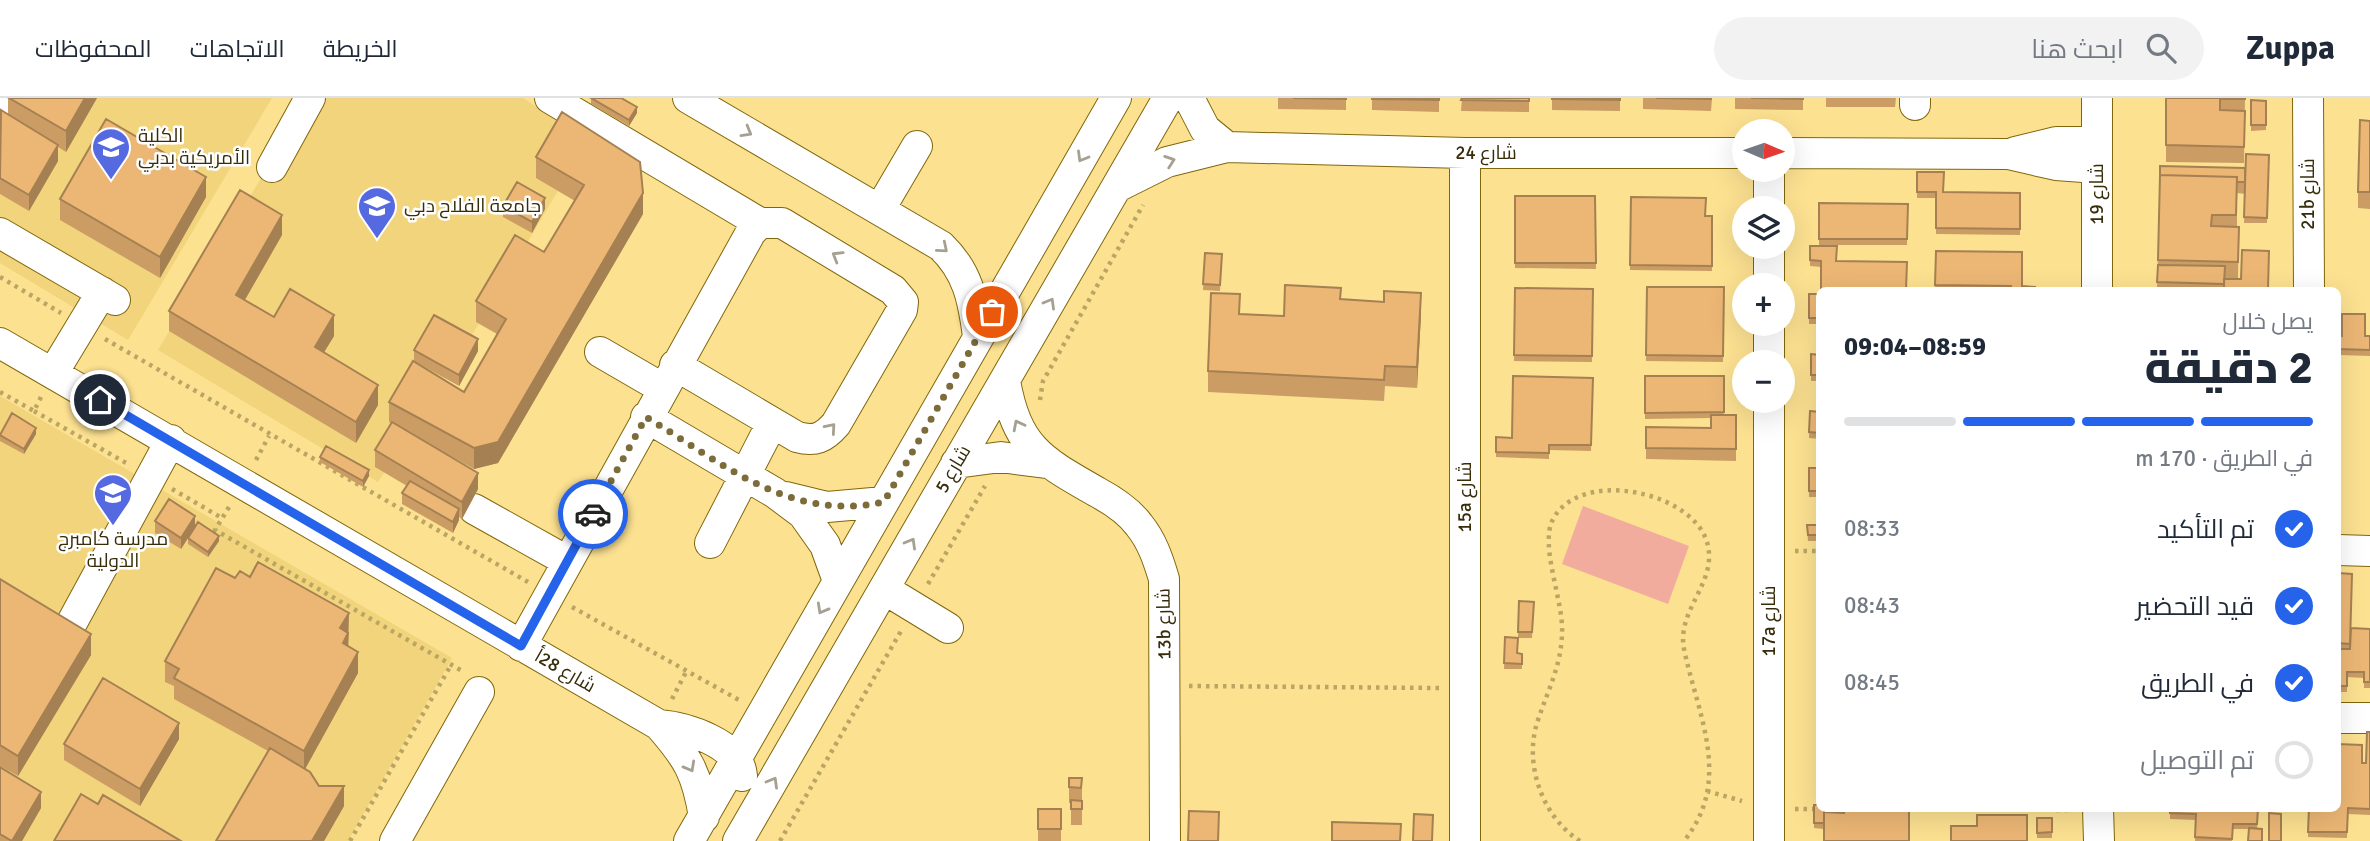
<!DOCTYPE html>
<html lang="ar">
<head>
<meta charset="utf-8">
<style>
	:root { --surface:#fff; --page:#f2f2f3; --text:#1f2937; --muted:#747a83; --line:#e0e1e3; --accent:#2563eb }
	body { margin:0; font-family:Signika,Cairo,sans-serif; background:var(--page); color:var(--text); direction:rtl; height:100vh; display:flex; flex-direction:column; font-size:26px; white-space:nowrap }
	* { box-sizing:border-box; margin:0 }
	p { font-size:23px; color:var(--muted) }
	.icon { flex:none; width:38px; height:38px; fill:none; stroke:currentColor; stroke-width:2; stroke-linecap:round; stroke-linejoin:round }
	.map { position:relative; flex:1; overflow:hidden; direction:ltr }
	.side { position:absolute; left:1816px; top:189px; width:525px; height:525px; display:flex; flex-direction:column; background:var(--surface); border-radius:10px; box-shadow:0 7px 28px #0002; direction:rtl }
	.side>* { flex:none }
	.needle { width:46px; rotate:92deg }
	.buttons { position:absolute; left:1732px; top:21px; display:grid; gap:14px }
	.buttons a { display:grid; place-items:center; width:63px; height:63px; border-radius:50%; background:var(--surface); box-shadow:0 7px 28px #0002; font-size:35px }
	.pin { position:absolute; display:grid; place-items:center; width:60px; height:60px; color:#fff; margin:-30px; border:4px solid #fff; border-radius:50%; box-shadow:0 2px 7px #0007 }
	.courier { position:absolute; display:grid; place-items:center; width:70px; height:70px; margin:-35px; border:5px solid #2563eb; border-radius:50%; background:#fff; color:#222; box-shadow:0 2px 9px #0007 }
	.head em { font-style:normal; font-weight:800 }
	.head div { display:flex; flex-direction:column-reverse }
	.head { display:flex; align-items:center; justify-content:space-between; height:119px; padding:0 28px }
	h1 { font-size:46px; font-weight:800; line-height:52px }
	.bar { display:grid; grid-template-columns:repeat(4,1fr); gap:10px 7px; align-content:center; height:84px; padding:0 28px }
	.bar i { height:9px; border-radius:5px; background:var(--line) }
	.bar .selected { background:var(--accent) }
	.bar p { grid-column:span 4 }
	ol { padding:0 28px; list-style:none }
	li { display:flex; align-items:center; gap:21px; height:77px }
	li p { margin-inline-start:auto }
	li .icon { padding:7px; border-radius:50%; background:var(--accent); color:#fff; stroke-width:4 }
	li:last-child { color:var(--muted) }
	li i { width:38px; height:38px; border:4px solid var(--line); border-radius:50% }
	header { display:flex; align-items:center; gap:42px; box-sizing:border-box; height:98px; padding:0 35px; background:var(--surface); border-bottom:2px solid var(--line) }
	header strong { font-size:33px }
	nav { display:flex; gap:38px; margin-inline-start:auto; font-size:24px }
	.search { width:490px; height:63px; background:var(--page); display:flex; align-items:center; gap:18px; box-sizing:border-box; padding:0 24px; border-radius:38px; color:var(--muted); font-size:26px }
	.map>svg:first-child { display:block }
</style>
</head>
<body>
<header>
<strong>Zuppa</strong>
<div class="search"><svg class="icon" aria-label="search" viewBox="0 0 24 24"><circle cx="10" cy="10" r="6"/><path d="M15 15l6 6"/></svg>ابحث هنا</div>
<nav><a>الخريطة</a><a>الاتجاهات</a><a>المحفوظات</a></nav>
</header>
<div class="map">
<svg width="2370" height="743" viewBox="0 0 2370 743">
	<rect width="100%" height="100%" fill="#fce191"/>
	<path fill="#f1d47b" d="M 0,0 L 272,0 L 128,242 L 0,165 Z
		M 309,0 L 523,0 L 581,37 L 578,59 L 480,224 L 378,384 L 158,252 Z
		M 0,298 L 452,560 L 348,743 L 0,743 Z"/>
	<path fill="#f2ac9d" d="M 1583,408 L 1689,448 L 1668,506 L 1562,466 Z"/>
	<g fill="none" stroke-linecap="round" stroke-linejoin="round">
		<defs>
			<path id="minor" d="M 550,0 L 760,125
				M 688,0 L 941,148 C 968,174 973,201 978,238
				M 1189,0 L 1205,31 L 1227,49
				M 2097,0 L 2097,192
				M 2308,0 L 2309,192
				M 0,6 L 3,0
				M 1915,7 L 1915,0
				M 2015,54 L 2056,44 L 2097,44
				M 1465,55 L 1465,743
				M 1783,55 L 2008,56 L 2056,67 L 2097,70
				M 272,69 L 310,0
				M 1769,72 L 1769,110
				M 1117,89 L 1167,64 L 1227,49 L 1465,55 L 1745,55
				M 880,111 L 917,48
				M 0,135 L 115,202
				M 1769,149 L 1769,187
				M 1769,226 L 1769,264
				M 0,245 L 659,627 C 688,660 697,675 704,719
				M 600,254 L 662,290
				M 53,275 L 102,194
				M 1005,283 C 1017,350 1041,362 1097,394 C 1112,402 1128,412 1139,427 C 1152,443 1158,461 1164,481 L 1165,743
				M 646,319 L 775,395 L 803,416 L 825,447 L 838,483
				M 956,365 L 1001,359 L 1046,365
				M 786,399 L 827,409 L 884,404
				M 474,411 L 567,463
				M 710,445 L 772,325
				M 2338,452 L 2370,453
				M 884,491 L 948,530
				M 69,530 L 171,342
				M 521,548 L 751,134 L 760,125 L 782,125 L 893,192 L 903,204 L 902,212 L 836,326 C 824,340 815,344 797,339 L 675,267
				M 2338,620 L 2370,620
				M 659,627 C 686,629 740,646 742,678
				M 2098,710 L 2099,743
				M 395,743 L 479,594
				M 689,743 L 1116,0
				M 738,743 L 1168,0
				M 1769,743 L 1769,303"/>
		</defs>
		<use href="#minor" stroke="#80670c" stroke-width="32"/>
		<path stroke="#baa564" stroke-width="4.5" stroke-dasharray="3.5 5" stroke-linecap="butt" d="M 0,179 L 61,215
			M 105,241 L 528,484
			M 0,294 L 34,313 L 41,299
			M 1040,302 L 1043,283 L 1143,107
			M 34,313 L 128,366
			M 256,362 L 269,338
			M 172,391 L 222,420
			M 229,409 L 215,432 L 464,574
			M 1795,453 L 1820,453
			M 928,486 L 985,388
			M 572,509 L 739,602
			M 1189,588 L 1439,590
			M 672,601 L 686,574
			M 1707,693 L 1742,703
			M 1795,711 L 1817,711
			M 1903,711 L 2073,712
			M 350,743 L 451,567
			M 780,743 L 901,533
			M 1580,743 C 1542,719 1523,665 1538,622 C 1548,592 1561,568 1562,536 C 1564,503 1539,448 1553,421 C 1580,371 1687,392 1706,441 C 1721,483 1676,510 1684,551 C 1698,618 1733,682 1684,743"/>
		<use href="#minor" stroke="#fff" stroke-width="30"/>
	</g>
	<path fill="#cb9d65" d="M 8,0 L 97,0 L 66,54 L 58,49 L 58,63 L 29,113 L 0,96 L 0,13 L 8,17 Z
		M 591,0 L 637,15 L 629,28 L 591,6 Z
		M 1278,0 L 1346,0 L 1346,12 L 1278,11 Z
		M 1372,0 L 1439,0 L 1439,14 L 1372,12 Z
		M 1462,0 L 1529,0 L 1529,14 L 1461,13 Z
		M 1552,0 L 1620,0 L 1620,13 L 1552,12 Z
		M 1643,0 L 1712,0 L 1711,13 L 1643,11 Z
		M 1735,0 L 1803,0 L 1803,12 L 1735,11 Z
		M 1826,0 L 1896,0 L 1895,9 L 1826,9 Z
		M 2166,0 L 2245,0 L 2244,65 L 2166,64 Z
		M 2251,2 L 2266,3 L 2266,32 L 2251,33 Z
		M 2370,23 L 2370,111 L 2358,110 L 2358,94 Z
		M 2269,57 L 2267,125 L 2244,125 L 2245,85 L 2245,96 L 2237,95 L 2237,129 L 2239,129 L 2238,180 L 2225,180 L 2225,181 L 2241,181 L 2269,153 L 2268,192 L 2157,192 L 2160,68 L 2245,70 Z
		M 536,59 L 643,116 L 498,365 L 474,371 L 447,356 L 478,391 L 462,421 L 459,419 L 459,422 L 453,435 L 402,406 L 402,395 L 407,388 L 375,369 L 375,352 L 391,325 L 389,324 L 389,304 L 464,294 L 497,236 L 476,224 L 476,203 L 544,154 L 575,103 L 536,80 Z
		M 1917,74 L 1943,94 L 2020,95 L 2020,137 L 1936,136 L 1936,100 L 1917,100 Z
		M 1515,98 L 1595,98 L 1596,171 L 1515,170 Z
		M 206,99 L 160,180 L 60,122 L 60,101 Z
		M 1631,99 L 1705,118 L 1712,118 L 1712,173 L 1630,172 Z
		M 1819,105 L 1908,106 L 1907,147 L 1819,147 Z
		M 503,108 L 545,111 L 532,135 L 503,119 Z
		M 282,137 L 245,202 L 274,219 L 334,238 L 324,254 L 378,307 L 356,345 L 169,233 L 169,213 Z
		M 1810,148 L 1837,148 L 1821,169 L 1810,168 Z
		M 1936,153 L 2022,188 L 2035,192 L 1935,192 Z
		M 1205,155 L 1222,156 L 1220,193 L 1203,192 Z
		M 1647,189 L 1724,189 L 1723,264 L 1646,263 Z
		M 1515,190 L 1593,191 L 1592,264 L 1514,263 Z
		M 1809,196 L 1820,196 L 1820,226 L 1809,226 Z
		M 1341,201 L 1421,216 L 1417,290 L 1385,288 L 1384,303 L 1208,294 L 1208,273 L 1240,216 L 1284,218 Z
		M 2338,237 L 2370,238 L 2370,258 L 2338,257 Z
		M 414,252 L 478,253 L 459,288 L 414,263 Z
		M 1811,256 L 1820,257 L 1820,283 L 1811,283 Z
		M 1645,278 L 1724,278 L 1724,317 L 1736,317 L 1736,363 L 1646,361 L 1646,329 L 1711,330 L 1711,320 L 1645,321 Z
		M 1593,280 L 1591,353 L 1549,352 L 1549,361 L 1496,359 L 1496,339 L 1512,340 Z
		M 1810,313 L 1820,314 L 1820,341 L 1809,340 Z
		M 0,336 L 36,336 L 24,356 L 0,343 Z
		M 320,359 L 369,378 L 363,389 L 320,364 Z
		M 1809,370 L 1820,370 L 1820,399 L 1809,399 Z
		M 155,423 L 195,429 L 181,451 L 155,435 Z
		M 1807,427 L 1820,427 L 1820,443 L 1808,443 Z
		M 188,440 L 219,443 L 208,459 L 188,446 Z
		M 2338,475 L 2351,530 L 2370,531 L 2370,590 L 2364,590 L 2364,580 L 2347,579 L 2347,594 L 2338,594 Z
		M 235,480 L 349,535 L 348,548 L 358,575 L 305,671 L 319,688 L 344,708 L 324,743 L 216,743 L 268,653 L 174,601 L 174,588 L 165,584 L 165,563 Z
		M 0,481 L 91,557 L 18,678 L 0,668 Z
		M 1519,503 L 1534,504 L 1532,540 L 1518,540 Z
		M 1505,539 L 1517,555 L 1522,556 L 1522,571 L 1504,571 Z
		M 2370,634 L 2370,717 L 2348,716 L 2347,740 L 2308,739 L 2308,714 L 2282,713 L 2282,710 L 2338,710 L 2362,665 L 2366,665 Z
		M 179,641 L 140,708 L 64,662 L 64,646 Z
		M 0,669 L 41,710 L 22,743 L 0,743 Z
		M 1082,680 L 1082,727 L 1071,727 L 1071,705 L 1069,705 L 1069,689 Z
		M 1814,707 L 1899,710 L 1824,731 L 1814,730 Z
		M 2170,710 L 2258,710 L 2257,731 L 2233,731 L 2232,743 L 2195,743 L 2196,722 L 2170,721 Z
		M 1038,711 L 1061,711 L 1061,743 L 1038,743 Z
		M 2037,720 L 2052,720 L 2052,740 L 2037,740 Z"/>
	<path fill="#a58052" d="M 85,0 L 97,0 L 66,54 L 66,33 Z
		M 637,9 L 637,15 L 629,28 L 629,22 Z
		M 58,47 L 58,63 L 29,113 L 29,97 Z
		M 206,79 L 206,99 L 160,180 L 160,159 Z
		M 643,95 L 643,116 L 498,365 L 474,371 L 474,350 Z
		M 545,100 L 545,111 L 532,135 L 532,124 Z
		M 282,117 L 282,137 L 236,217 L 236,197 Z
		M 1421,195 L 1421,216 L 1417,290 L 1417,269 Z
		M 334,217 L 334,238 L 315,269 L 315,249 Z
		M 478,241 L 478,253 L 459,288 L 459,277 Z
		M 378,287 L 378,307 L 356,345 L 356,324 Z
		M 36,330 L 36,336 L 24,356 L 24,351 Z
		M 369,372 L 369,378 L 363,389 L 363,383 Z
		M 478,375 L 478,391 L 462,421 L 462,404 Z
		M 459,411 L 459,422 L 453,435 L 453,424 Z
		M 195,418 L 195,429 L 181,451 L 181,440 Z
		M 219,438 L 219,443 L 208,459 L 208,454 Z
		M 349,515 L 348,556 L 343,566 L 340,530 Z
		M 91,536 L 91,557 L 18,678 L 18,658 Z
		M 358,554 L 358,575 L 304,673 L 304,653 Z
		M 179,625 L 179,641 L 140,708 L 140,691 Z
		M 344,688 L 344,708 L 324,743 L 312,743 Z
		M 41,694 L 41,710 L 22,743 L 12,743 Z"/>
	<path fill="#ecb775" stroke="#a58052" stroke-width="2" d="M 9,0 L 85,0 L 66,33 Z
		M 591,0 L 621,0 L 637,9 L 629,22 Z
		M 1293,0 L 1346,0 L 1346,1 Z
		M 1372,0 L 1439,0 L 1439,2 L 1372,1 Z
		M 1462,0 L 1529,0 L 1529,3 L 1461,2 Z
		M 1552,0 L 1620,0 L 1620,2 L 1552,1 Z
		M 1656,0 L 1711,0 L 1711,1 Z
		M 1751,0 L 1803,0 L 1803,1 Z
		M 2166,0 L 2245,0 L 2245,1 L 2220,1 L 2220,12 L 2245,13 L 2244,49 L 2166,47 Z
		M 2251,2 L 2266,3 L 2266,27 L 2251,27 Z
		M 1,12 L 58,47 L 29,97 L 0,80 Z
		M 562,14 L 640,64 L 643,95 L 498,344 L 474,350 L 389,304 L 413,263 L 464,294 L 506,221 L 476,203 L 515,137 L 544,154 L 584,87 L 536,59 Z
		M 106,21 L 206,79 L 160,159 L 60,101 Z
		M 2360,22 L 2370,23 L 2370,94 L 2358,94 Z
		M 2246,56 L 2269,57 L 2267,120 L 2244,119 Z
		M 2160,68 L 2245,70 L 2245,84 L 2237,84 L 2237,79 L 2160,77 Z
		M 1917,74 L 1944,74 L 1943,94 L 2020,95 L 2020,131 L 1936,130 L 1936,94 L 1917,94 Z
		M 2160,77 L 2237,79 L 2236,117 L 2212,117 L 2211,128 L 2239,129 L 2238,164 L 2158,162 Z
		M 517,84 L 545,100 L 532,124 L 503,108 Z
		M 240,92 L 282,117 L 236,197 L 274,219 L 290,191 L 334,217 L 315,249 L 378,287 L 356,324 L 169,213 Z
		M 1515,98 L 1595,98 L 1596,165 L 1515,165 Z
		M 1631,99 L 1706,100 L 1705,118 L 1712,118 L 1712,168 L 1630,167 Z
		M 1819,105 L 1908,106 L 1907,141 L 1819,141 Z
		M 1810,148 L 1837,148 L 1836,163 L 1907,164 L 1906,192 L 1821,192 L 1821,163 L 1810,162 Z
		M 2242,152 L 2269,153 L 2268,191 L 2241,191 L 2241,192 L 2204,192 L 2204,191 L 2224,191 L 2224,181 L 2241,181 Z
		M 1936,153 L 2022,154 L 2022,188 L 2035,189 L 2035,192 L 2011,192 L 2011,188 L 1935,187 Z
		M 1205,155 L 1222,156 L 1220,187 L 1203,186 Z
		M 2158,167 L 2225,168 L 2224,186 L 2157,184 Z
		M 1285,187 L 1341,190 L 1340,201 L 1384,204 L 1384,193 L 1421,195 L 1417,269 L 1385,268 L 1384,282 L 1208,273 L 1211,195 L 1240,196 L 1239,216 L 1284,218 Z
		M 1647,189 L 1724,189 L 1723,258 L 1646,257 Z
		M 1515,190 L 1593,191 L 1592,258 L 1514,257 Z
		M 1809,196 L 1820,196 L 1820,220 L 1809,220 Z
		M 2342,216 L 2365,216 L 2365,238 L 2370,238 L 2370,252 L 2338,251 L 2338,237 L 2342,238 Z
		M 434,217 L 478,241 L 459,277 L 414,252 Z
		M 1811,256 L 1820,257 L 1820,277 L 1811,277 Z
		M 1513,278 L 1593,280 L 1591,347 L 1549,347 L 1549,355 L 1496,354 L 1496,339 L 1512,340 Z
		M 1645,278 L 1724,278 L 1724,314 L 1645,315 Z
		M 1810,313 L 1820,314 L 1820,335 L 1809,334 Z
		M 12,315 L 36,330 L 24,351 L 0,337 Z
		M 1711,317 L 1736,317 L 1736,351 L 1646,350 L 1646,329 L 1711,330 Z
		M 392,324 L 478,375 L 462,404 L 375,352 Z
		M 326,348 L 369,372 L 363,383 L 320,359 Z
		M 1809,370 L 1820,370 L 1820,393 L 1809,393 Z
		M 410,383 L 459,411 L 453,424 L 402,395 Z
		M 169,401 L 195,418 L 181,440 L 155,423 Z
		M 198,424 L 219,438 L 208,454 L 188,440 Z
		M 1807,427 L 1820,427 L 1820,437 L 1808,437 Z
		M 258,464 L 349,515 L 340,530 L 348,535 L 343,545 L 358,554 L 304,653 L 174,580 L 179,571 L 165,563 L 216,470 L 235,480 L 240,473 L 250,479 Z
		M 2338,475 L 2352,476 L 2350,546 L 2338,545 Z
		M 0,481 L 91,536 L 18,658 L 0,647 Z
		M 1519,503 L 1534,504 L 1532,534 L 1518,534 Z
		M 2351,530 L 2370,531 L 2370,584 L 2364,584 L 2364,574 L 2347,574 L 2347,588 L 2338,588 L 2338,551 L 2350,551 Z
		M 1505,539 L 1518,540 L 1517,555 L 1522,556 L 1522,566 L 1504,565 Z
		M 103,580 L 179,625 L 140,691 L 64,646 Z
		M 2367,634 L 2370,634 L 2370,711 L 2348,710 L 2347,734 L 2308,734 L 2309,710 L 2338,710 L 2338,646 L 2362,647 L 2362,665 L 2366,665 Z
		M 270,650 L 310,674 L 319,688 L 344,688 L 312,743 L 216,743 Z
		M 0,669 L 41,694 L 12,743 L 0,736 Z
		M 1069,680 L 1082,680 L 1081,690 L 1069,689 Z
		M 81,696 L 98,706 L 103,697 L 181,743 L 54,743 Z
		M 1071,702 L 1082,703 L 1082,711 L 1071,711 Z
		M 1814,707 L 1820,707 L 1820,710 L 1844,710 L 1844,715 L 1824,714 L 1824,725 L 1814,725 Z
		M 1844,710 L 1909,711 L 1909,743 L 1824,743 L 1824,714 L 1844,715 Z
		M 2170,710 L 2258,710 L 2257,726 L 2233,726 L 2232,741 L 2195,739 L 2196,716 L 2170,715 Z
		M 1038,711 L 1061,711 L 1061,731 L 1038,731 Z
		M 1189,713 L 1219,714 L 1218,743 L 1188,743 Z
		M 2269,715 L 2281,716 L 2281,743 L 2269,743 Z
		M 1414,716 L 1433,717 L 1432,743 L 1413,743 Z
		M 1977,717 L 2027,717 L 2027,743 L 1951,743 L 1951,728 L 1977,728 Z
		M 2037,720 L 2052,720 L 2052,734 L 2037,735 Z
		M 1332,724 L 1401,726 L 1400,743 L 1332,743 Z
		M 2249,730 L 2262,731 L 2262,743 L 2248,743 Z"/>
	<defs><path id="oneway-chevron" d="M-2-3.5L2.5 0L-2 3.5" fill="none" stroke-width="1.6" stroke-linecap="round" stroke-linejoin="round" transform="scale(1.75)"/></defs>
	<g stroke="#a5a091">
		<use href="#oneway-chevron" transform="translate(747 34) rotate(30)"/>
		<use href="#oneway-chevron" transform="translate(1082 59) rotate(120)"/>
		<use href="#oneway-chevron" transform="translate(1170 63) rotate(-19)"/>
		<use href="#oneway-chevron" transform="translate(943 150) rotate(40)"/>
		<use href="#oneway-chevron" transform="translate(837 158) rotate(-149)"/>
		<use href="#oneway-chevron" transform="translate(1050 205) rotate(-60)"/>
		<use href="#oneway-chevron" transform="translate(1018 327) rotate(-117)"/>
		<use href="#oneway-chevron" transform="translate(831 330) rotate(-49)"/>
		<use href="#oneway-chevron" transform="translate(911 445) rotate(-60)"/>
		<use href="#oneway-chevron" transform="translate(822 511) rotate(119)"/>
		<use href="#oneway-chevron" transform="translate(690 669) rotate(61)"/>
		<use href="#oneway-chevron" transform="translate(773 684) rotate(-60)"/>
	</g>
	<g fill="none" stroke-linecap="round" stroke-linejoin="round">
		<path stroke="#7c6c3a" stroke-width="7" stroke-dasharray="0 12.6" d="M 593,416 L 646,319 C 724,366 789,424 884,404 L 992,214"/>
		<path stroke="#2563eb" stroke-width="9" d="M 100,302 L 521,548 L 593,416"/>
	</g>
	<defs>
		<symbol id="university-pin" viewBox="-11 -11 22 30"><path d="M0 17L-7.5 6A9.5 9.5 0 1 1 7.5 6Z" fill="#556ae0" stroke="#fff"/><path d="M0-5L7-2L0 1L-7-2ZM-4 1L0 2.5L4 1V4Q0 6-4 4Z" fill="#fff"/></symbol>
		<symbol id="school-pin" viewBox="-11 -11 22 30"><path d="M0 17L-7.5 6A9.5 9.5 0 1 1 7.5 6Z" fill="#556ae0" stroke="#fff"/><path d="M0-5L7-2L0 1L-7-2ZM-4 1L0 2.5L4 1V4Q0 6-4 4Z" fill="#fff"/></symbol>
	</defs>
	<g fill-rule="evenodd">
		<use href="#university-pin" x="89" y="27" width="44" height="60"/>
		<use href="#university-pin" x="355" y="86" width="44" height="60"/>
		<use href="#school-pin" x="91" y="373" width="44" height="60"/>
	</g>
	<g text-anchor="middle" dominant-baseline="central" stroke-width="5" stroke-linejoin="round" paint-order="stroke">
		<g font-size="19" fill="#372d0b" stroke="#fff" text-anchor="start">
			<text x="138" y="38">الكلية<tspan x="138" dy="22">الأمريكية بدبي</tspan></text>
			<text x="404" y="108">جامعة الفلاح دبي</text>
			<text x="113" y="441" text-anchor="middle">مدرسة كامبرج<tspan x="113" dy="22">الدولية</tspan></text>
		</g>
		<g font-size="19" fill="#372d0b" stroke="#fff">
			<text x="1486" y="55">شارع 24</text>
			<text transform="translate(2097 96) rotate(-90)">شارع 19</text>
			<text transform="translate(2308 96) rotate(-90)">21b شارع</text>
			<text transform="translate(953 371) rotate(-60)">شارع 5</text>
			<text transform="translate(1465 399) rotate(-90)">15a شارع</text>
			<text transform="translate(1769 523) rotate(-90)">17a شارع</text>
			<text transform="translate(1164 526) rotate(-91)">13b شارع</text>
			<text transform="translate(565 573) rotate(30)">شارع 28أ</text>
		</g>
	</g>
</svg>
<div class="buttons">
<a><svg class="needle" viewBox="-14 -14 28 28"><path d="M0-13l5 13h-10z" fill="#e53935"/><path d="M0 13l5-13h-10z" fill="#747a83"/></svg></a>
<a><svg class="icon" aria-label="layers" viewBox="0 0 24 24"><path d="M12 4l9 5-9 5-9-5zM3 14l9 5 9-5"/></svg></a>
<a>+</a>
<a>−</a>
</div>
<div class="pin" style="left:992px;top:214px;background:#ea580c"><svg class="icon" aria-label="bag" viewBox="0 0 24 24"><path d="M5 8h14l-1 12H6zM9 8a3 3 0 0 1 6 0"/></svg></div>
<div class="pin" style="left:100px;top:302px;background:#1f2937"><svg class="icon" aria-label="home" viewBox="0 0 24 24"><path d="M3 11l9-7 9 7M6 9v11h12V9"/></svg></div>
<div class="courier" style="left:593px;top:416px"><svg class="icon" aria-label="car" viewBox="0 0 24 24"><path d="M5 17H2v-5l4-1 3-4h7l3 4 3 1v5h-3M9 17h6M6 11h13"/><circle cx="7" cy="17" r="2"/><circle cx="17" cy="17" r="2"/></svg></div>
<section class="side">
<div class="head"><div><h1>2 دقيقة</h1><p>يصل خلال</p></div><em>08:59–09:04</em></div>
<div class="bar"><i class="selected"></i><i class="selected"></i><i class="selected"></i><i></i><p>في الطريق · 170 m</p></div>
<ol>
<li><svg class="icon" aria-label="check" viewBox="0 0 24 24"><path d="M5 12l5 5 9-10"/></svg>تم التأكيد<p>08:33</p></li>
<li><svg class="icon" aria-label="check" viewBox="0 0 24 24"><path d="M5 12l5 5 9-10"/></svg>قيد التحضير<p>08:43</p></li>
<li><svg class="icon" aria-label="check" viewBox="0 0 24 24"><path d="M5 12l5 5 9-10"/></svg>في الطريق<p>08:45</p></li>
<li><i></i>تم التوصيل</li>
</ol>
</section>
</div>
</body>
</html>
